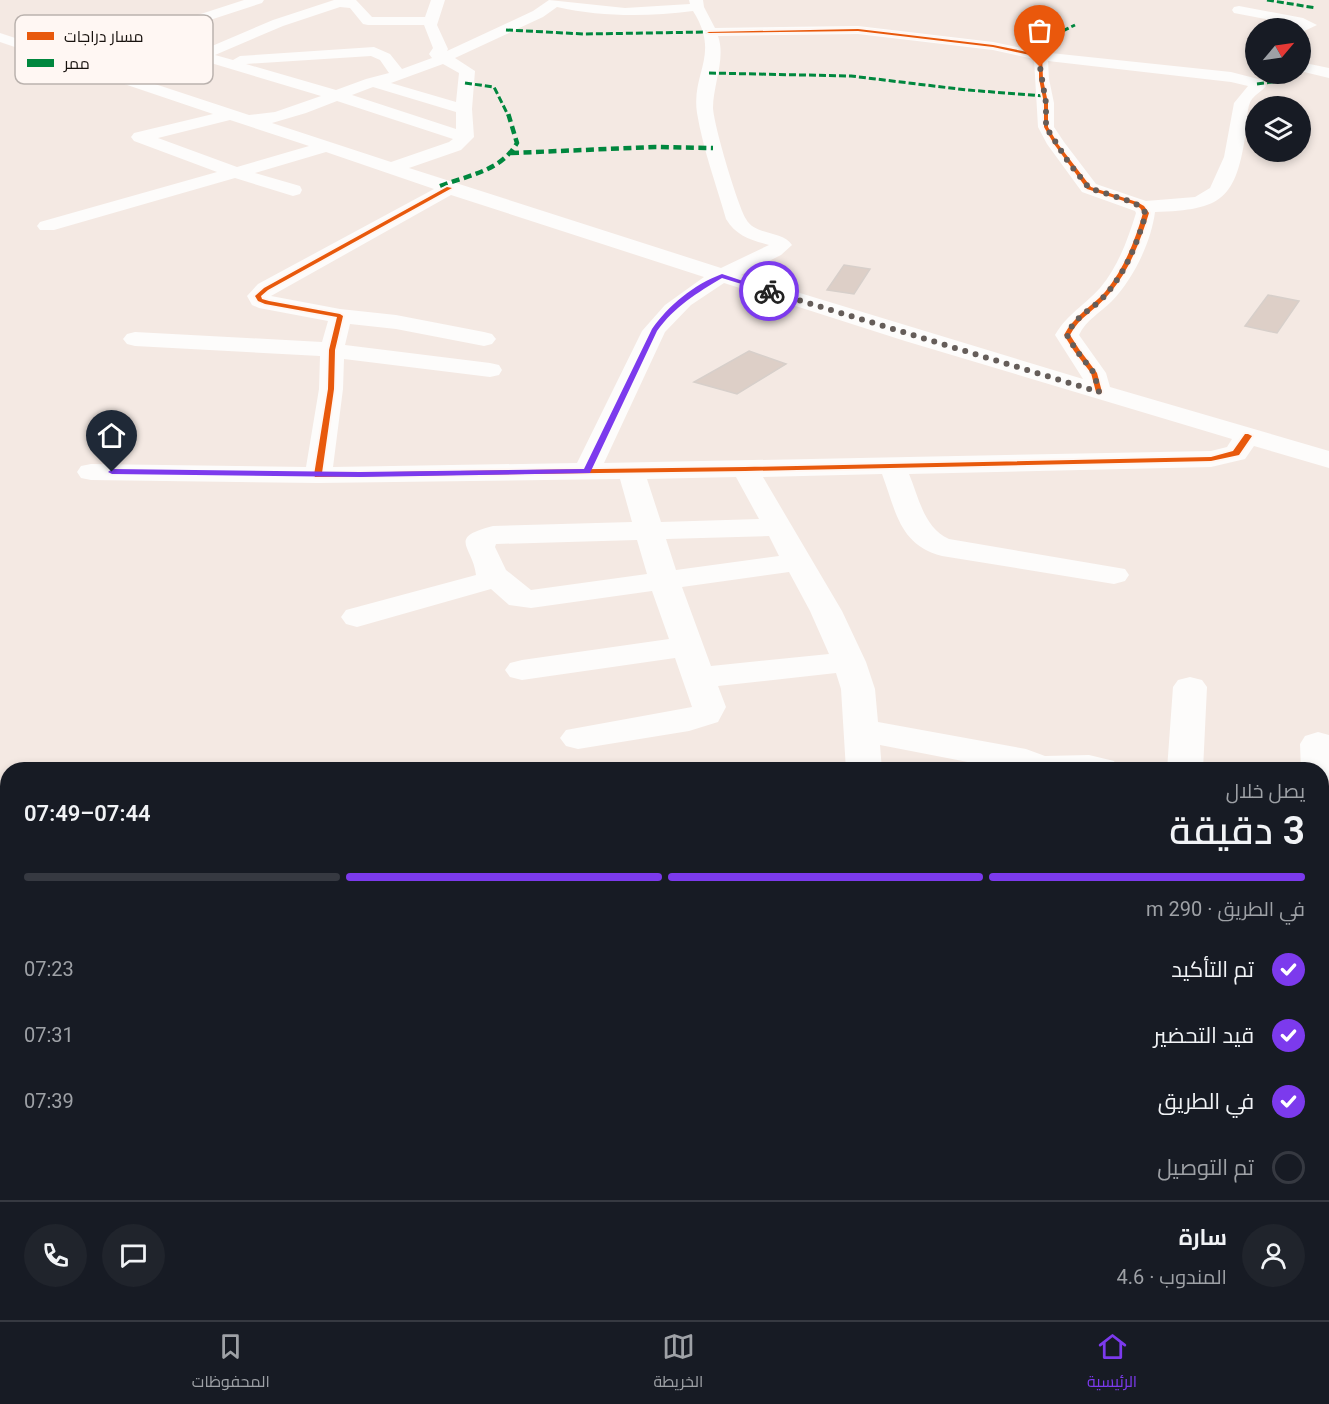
<!DOCTYPE html>
<html lang="ar">
<head>
<meta charset="utf-8">
<style>
	:root { --surface:#171b24; --page:#20242c; --text:#f1f3f6; --muted:#9ea1a6; --line:#363941; --accent:#7c3aed }
	body { margin:0; font-family:Roboto,Cairo,sans-serif; background:var(--page); color:var(--text); direction:rtl; height:100vh; display:flex; flex-direction:column; font-size:22px; white-space:nowrap }
	* { box-sizing:border-box; margin:0 }
	p { font-size:20px; color:var(--muted) }
	.icon { flex:none; width:33px; height:33px; fill:none; stroke:currentColor; stroke-width:2; stroke-linecap:round; stroke-linejoin:round }
	.map { position:relative; flex:1; overflow:hidden; direction:ltr }
	.details { position:absolute; left:0px; top:762px; width:1329px; height:558px; display:flex; flex-direction:column; background:var(--surface); border-radius:24px 24px 0 0; box-shadow:0 3px 9px #0003; direction:rtl }
	.details>* { flex:none }
	.needle { width:39px; rotate:61deg }
	.controls { position:absolute; left:1245px; top:18px; display:grid; gap:12px }
	.controls a { display:grid; place-items:center; width:66px; height:66px; border-radius:50%; background:var(--surface); box-shadow:0 3px 9px #0003; font-size:30px }
	.pin { position:absolute; display:grid; place-items:center; width:51px; height:51px; color:#fff; margin:-62px -26px; border-radius:50% 50% 50% 0; rotate:-45deg; box-shadow:0 0 6px #0007 }
	.pin .icon { rotate:45deg }
	.courier { position:absolute; display:grid; place-items:center; width:60px; height:60px; margin:-30px; border:4px solid #7c3aed; border-radius:50%; background:#fff; color:#222; box-shadow:0 2px 8px #0007 }
	.summary em { font-style:normal; font-weight:600 }
	.summary div { display:flex; flex-direction:column-reverse }
	.summary { display:flex; align-items:center; justify-content:space-between; height:102px; padding:0 24px }
	h1 { font-size:39px; font-weight:600; line-height:45px }
	.bar { display:grid; grid-template-columns:repeat(4,1fr); gap:9px 6px; align-content:center; height:72px; padding:0 24px }
	.bar i { height:8px; border-radius:4px; background:var(--line) }
	.bar .selected { background:var(--accent) }
	.bar p { grid-column:span 4 }
	.line { display:flex; align-items:center; gap:15px; padding:0 24px; border-top:2px solid var(--line) }
	.line div { flex:1 }
	.round { display:grid; place-items:center; flex:none; width:63px; height:63px; border-radius:32px; background:var(--page) }
	ol { padding:0 24px; list-style:none }
	li { display:flex; align-items:center; gap:18px; height:66px }
	li p { margin-inline-start:auto }
	li .icon { padding:6px; border-radius:50%; background:var(--accent); color:#fff; stroke-width:4 }
	li:last-child { color:var(--muted) }
	li i { width:33px; height:33px; border:3px solid var(--line); border-radius:50% }
	.dock { display:flex; justify-content:space-around; align-items:center; height:84px; border-top:2px solid var(--line); background:var(--surface); font-size:16px; color:var(--muted) }
	.dock a { display:grid; justify-items:center; gap:3px }
	.dock .selected { color:var(--accent) }
	.map>svg:first-child { display:block }
</style>
</head>
<body>
<div class="map">
<svg width="1329" height="1320" viewBox="0 0 1329 1320">
	<rect width="100%" height="100%" fill="#f4e9e3"/>
	<path fill="#ddcfc7" stroke="#d7cfca" stroke-width="1.5" d="M 844,265 L 870,269 L 854,294 L 827,290 Z
		M 1268,295 L 1299,301 L 1277,333 L 1245,326 Z
		M 749,351 L 786,364 L 737,394 L 694,382 Z"/>
	<g fill="none" stroke-linecap="round" stroke-linejoin="round">
		<path fill="#fdfcfb" fill-rule="evenodd" d="M 244,0 L 264,0 L 262,3 L 115,51 L 110,52 L 103,48 L 105,45 Z
			M 334,0 L 356,0 L 372,17 L 425,17 L 431,0 L 445,0 L 437,25 L 448,49 L 447,51 L 533,11 L 549,0 L 625,8 L 690,4 L 689,0 L 703,0 L 704,7 L 715,28 L 858,26 L 993,42 L 1041,52 L 1231,72 L 1262,80 L 1266,86 C 1262,91 1256,94 1252,99 C 1246,107 1248,121 1246,131 C 1236,199 1223,210 1155,212 C 1151,243 1133,279 1112,301 C 1100,313 1086,320 1079,335 L 1106,373 L 1110,387 L 1329,451 L 1329,468 L 1254,446 L 1245,459 L 1211,467 L 909,474 C 919,498 924,528 949,539 L 1125,569 L 1129,575 L 1125,581 L 1114,584 L 942,556 C 899,545 896,511 882,474 L 763,477 L 842,611 L 866,662 L 875,689 L 878,722 L 1026,749 L 1045,756 L 1089,755 L 1114,761 L 1119,770 L 1009,770 L 880,745 L 882,770 L 846,770 L 841,689 L 836,673 L 718,686 L 726,707 L 718,722 L 689,731 L 578,749 L 566,746 L 560,738 L 566,730 L 692,707 L 675,658 L 522,680 L 510,677 L 505,670 L 510,663 L 522,660 L 669,639 L 652,591 L 531,608 L 509,605 L 491,589 L 357,627 L 346,624 L 341,617 L 346,610 L 476,575 C 473,546 446,538 493,526 L 632,522 L 620,479 L 318,483 L 91,480 L 81,478 L 77,472 L 81,466 L 91,464 L 306,467 L 319,389 L 320,356 L 135,346 L 127,344 L 123,339 L 127,334 L 135,332 L 322,342 L 328,321 L 259,308 L 252,305 L 247,296 L 258,284 L 434,189 L 326,152 L 255,173 L 300,186 L 302,190 L 300,194 L 293,196 L 235,178 L 54,230 L 40,230 L 37,226 L 40,222 L 217,172 L 134,141 L 131,137 L 134,133 L 213,114 L 0,42 L 0,33 L 249,115 L 275,112 L 321,96 L 201,60 L 122,62 L 115,58 L 122,54 L 203,52 L 205,49 L 273,20 ZM 340,7 L 350,8 L 363,24 L 368,25 L 424,25 L 433,48 L 429,54 L 432,58 L 402,69 L 390,54 L 374,47 L 240,56 L 233,60 L 215,55 L 283,26 ZM 557,7 C 602,17 647,17 693,11 C 721,55 691,72 697,113 C 703,149 716,184 726,219 C 736,236 751,240 769,245 L 721,268 L 409,168 L 461,150 L 474,137 L 472,109 L 475,71 L 455,58 L 543,17 ZM 858,34 L 993,50 L 1034,59 L 1038,127 L 1047,144 L 1082,192 L 1135,211 L 1136,213 C 1128,239 1118,267 1100,288 C 1085,305 1067,314 1055,335 L 1083,379 L 741,275 L 781,255 L 792,245 C 782,230 755,236 746,219 C 737,203 714,126 713,108 C 713,85 726,58 718,36 ZM 371,56 L 380,60 L 389,73 L 366,79 L 336,90 L 246,64 ZM 1048,61 L 1231,82 L 1248,86 L 1234,103 L 1224,157 L 1210,188 L 1195,197 L 1146,201 L 1096,184 L 1064,142 L 1054,127 L 1054,103 L 1049,79 ZM 443,64 L 459,73 L 456,102 L 391,83 ZM 373,87 L 456,112 L 456,129 L 352,95 ZM 337,101 L 453,139 L 449,142 L 391,162 L 272,123 L 306,113 ZM 230,120 L 309,146 L 237,167 L 158,138 ZM 451,195 L 704,277 L 665,305 L 642,331 L 577,463 L 333,467 L 343,389 L 344,359 L 490,377 L 499,375 L 502,370 L 499,365 L 490,363 L 345,345 L 350,324 L 396,329 L 484,346 L 492,344 L 496,339 L 492,334 L 484,332 L 396,315 L 340,309 L 271,296 ZM 724,283 L 905,341 L 1232,439 L 1227,447 L 1211,451 L 604,463 L 665,332 L 691,305 ZM 736,477 L 759,519 L 661,522 L 647,479 ZM 769,536 L 779,556 L 676,570 L 666,539 ZM 637,540 L 647,574 L 531,590 L 506,570 L 495,547 L 496,544 ZM 789,572 L 810,611 L 829,654 L 711,666 L 682,587 Z
			M 1239,6 L 1303,18 L 1317,25 L 1300,33 L 1300,28 L 1293,28 L 1297,25 L 1234,13 L 1232,10 L 1234,7 Z
			M 1300,62 L 1329,68 L 1329,78 L 1300,71 Z
			M 1190,677 L 1202,680 L 1207,687 L 1203,770 L 1167,770 L 1173,687 L 1178,680 Z
			M 1318,732 L 1329,735 L 1329,779 L 1322,781 L 1322,770 L 1301,770 L 1300,744 L 1305,736 Z
			M 1322,793 L 1329,795 L 1329,915 L 1322,912 Z
			M 1322,1015 L 1329,1016 L 1329,1052 L 1322,1051 Z
			M 1322,1147 L 1329,1149 L 1329,1192 L 1322,1190 Z
			M 702,1312 L 755,1312 L 752,1320 L 700,1320 Z
			M 951,1312 L 1003,1312 L 1003,1320 L 951,1320 Z
			M 1211,1312 L 1315,1312 L 1318,1320 L 1212,1320 Z"/>
		<path stroke="#00873e" stroke-width="3" stroke-dasharray="7 3" stroke-linecap="butt" d="M 1267,0 L 1316,8
			M 506,30 L 585,34 L 709,32
			M 1029,52 L 1037,43 L 1075,25
			M 709,73 L 851,76 L 967,90 L 1045,96
			M 465,83 L 494,87 L 508,115
			M 1257,84 L 1280,81 L 1290,74"/>
		<path stroke="#00873e" stroke-width="4.5" stroke-dasharray="8 4.5" stroke-linecap="butt" d="M 511,153 L 655,147 L 713,148
			M 440,186 C 469,175 501,171 517,143 L 508,113"/>
		<defs>
			<path id="cycleway" d="M 858,29 L 993,45 L 1042,55 L 1043,79 L 1048,103 L 1048,127 L 1058,144 L 1091,187 L 1137,202 L 1144,206 L 1149,213 C 1140,242 1129,271 1109,294 C 1097,309 1079,317 1070,335 L 1079,349 L 1097,373 L 1102,392 L 1101,393 L 1099,394 L 1096,392 L 1091,373 L 1074,351 L 1064,335 C 1074,316 1091,307 1105,292 C 1124,269 1135,241 1143,213 L 1140,208 L 1133,204 L 1087,189 L 1054,144 L 1044,127 L 1044,103 L 1039,79 L 1039,57 L 993,47 L 858,31 L 709,33 L 707,32 Z
				M 447,187 L 452,188 L 268,290 L 261,296 L 262,299 L 269,301 L 340,314 L 343,316 L 335,350 L 334,389 L 322,473 L 745,467 L 1211,457 L 1233,451 L 1245,434 L 1248,434 L 1252,436 L 1239,455 L 1211,461 L 745,471 L 315,477 L 314,475 L 328,389 L 329,350 L 337,317 L 265,304 L 258,301 L 255,296 L 264,288 Z"/>
		</defs>
		<use href="#cycleway" stroke="#fff7f3" stroke-width="4"/>
		<use href="#cycleway" fill="#e8590c" fill-rule="evenodd"/>
	</g>
	<path fill="#7c3aed" d="M 722,274 L 773,291 L 767,292 L 722,278 C 697,293 675,306 657,331 L 590,473 L 360,477 L 112,474 L 108,472 L 112,469 L 360,472 L 584,469 L 652,329 C 669,305 693,285 722,274 Z"/>
	<g fill="none" stroke-linecap="round" stroke-linejoin="round">
		<path stroke="#655d59" stroke-width="6" stroke-dasharray="0 10.8" d="M 769,291 L 1099,392 L 1094,373 L 1076,350 L 1067,335 C 1076,314 1094,310 1108,292 C 1127,269 1138,241 1146,213 L 1135,203 L 1089,188 L 1069,163 L 1046,127 L 1046,103 L 1040,67"/>
	</g>
	<rect x="15" y="15" width="198" height="69" rx="9" fill="#fff7f3" stroke="#bab2ae" stroke-width="1.5"/>
	<rect x="27" y="32" width="27" height="8" fill="#e8590c"/>
	<rect x="27" y="59" width="27" height="8" fill="#00873e"/>
	<g font-size="16" fill="#18120e">
		<text x="64" y="42">مسار دراجات</text>
		<text x="64" y="69">ممر</text>
	</g>
</svg>
<div class="controls">
<a><svg class="needle" viewBox="-14 -14 28 28"><path d="M0-13l5 13h-10z" fill="#e53935"/><path d="M0 13l5-13h-10z" fill="#9ea1a6"/></svg></a>
<a><svg class="icon" aria-label="layers" viewBox="0 0 24 24"><path d="M12 4l9 5-9 5-9-5zM3 14l9 5 9-5"/></svg></a>
</div>
<div class="pin" style="left:1040px;top:67px;background:#ea580c"><svg class="icon" aria-label="bag" viewBox="0 0 24 24"><path d="M5 8h14l-1 12H6zM9 8a3 3 0 0 1 6 0"/></svg></div>
<div class="pin" style="left:112px;top:472px;background:#1f2937"><svg class="icon" aria-label="home" viewBox="0 0 24 24"><path d="M3 11l9-7 9 7M6 9v11h12V9"/></svg></div>
<div class="courier" style="left:769px;top:291px"><svg class="icon" aria-label="bike" viewBox="0 0 24 24"><circle cx="6" cy="16" r="4"/><circle cx="18" cy="16" r="4"/><path d="M6 16l4-8h5l3 8M10 8l3 8H6M13 5h3"/></svg></div>
<section class="details">
<div class="summary"><div><h1>3 دقيقة</h1><p>يصل خلال</p></div><em>07:44–07:49</em></div>
<div class="bar"><i class="selected"></i><i class="selected"></i><i class="selected"></i><i></i><p>في الطريق · 290 m</p></div>
<ol>
<li><svg class="icon" aria-label="check" viewBox="0 0 24 24"><path d="M5 12l5 5 9-10"/></svg>تم التأكيد<p>07:23</p></li>
<li><svg class="icon" aria-label="check" viewBox="0 0 24 24"><path d="M5 12l5 5 9-10"/></svg>قيد التحضير<p>07:31</p></li>
<li><svg class="icon" aria-label="check" viewBox="0 0 24 24"><path d="M5 12l5 5 9-10"/></svg>في الطريق<p>07:39</p></li>
<li><i></i>تم التوصيل</li>
</ol>
<div class="line" style="height:108px"><a class="round"><svg class="icon" aria-label="person" viewBox="0 0 24 24"><circle cx="12" cy="8" r="4"/><path d="M4 21q1-7 8-7t8 7"/></svg></a><div><b>سارة</b><p>المندوب · 4.6</p></div><a class="round"><svg class="icon" aria-label="chat" viewBox="0 0 24 24"><path d="M4 5h16v11H9l-5 4z"/></svg></a><a class="round"><svg class="icon" aria-label="phone" viewBox="0 0 24 24"><path d="M5 4h4l2 5-3 2q2 4 5 5l2-3 5 2v4C11 20 4 13 5 4z"/></svg></a></div>
</section>
</div>
<nav class="dock">
<a class="selected"><svg class="icon" aria-label="home" viewBox="0 0 24 24"><path d="M3 11l9-7 9 7M6 9v11h12V9"/></svg>الرئيسية</a>
<a><svg class="icon" aria-label="map" viewBox="0 0 24 24"><path d="M3 6l6-2 6 2 6-2v14l-6 2-6-2-6 2zM9 4v14M15 6v14"/></svg>الخريطة</a>
<a><svg class="icon" aria-label="saved" viewBox="0 0 24 24"><path d="M7 4h10v16l-5-4-5 4z"/></svg>المحفوظات</a>
</nav>
</body>
</html>
